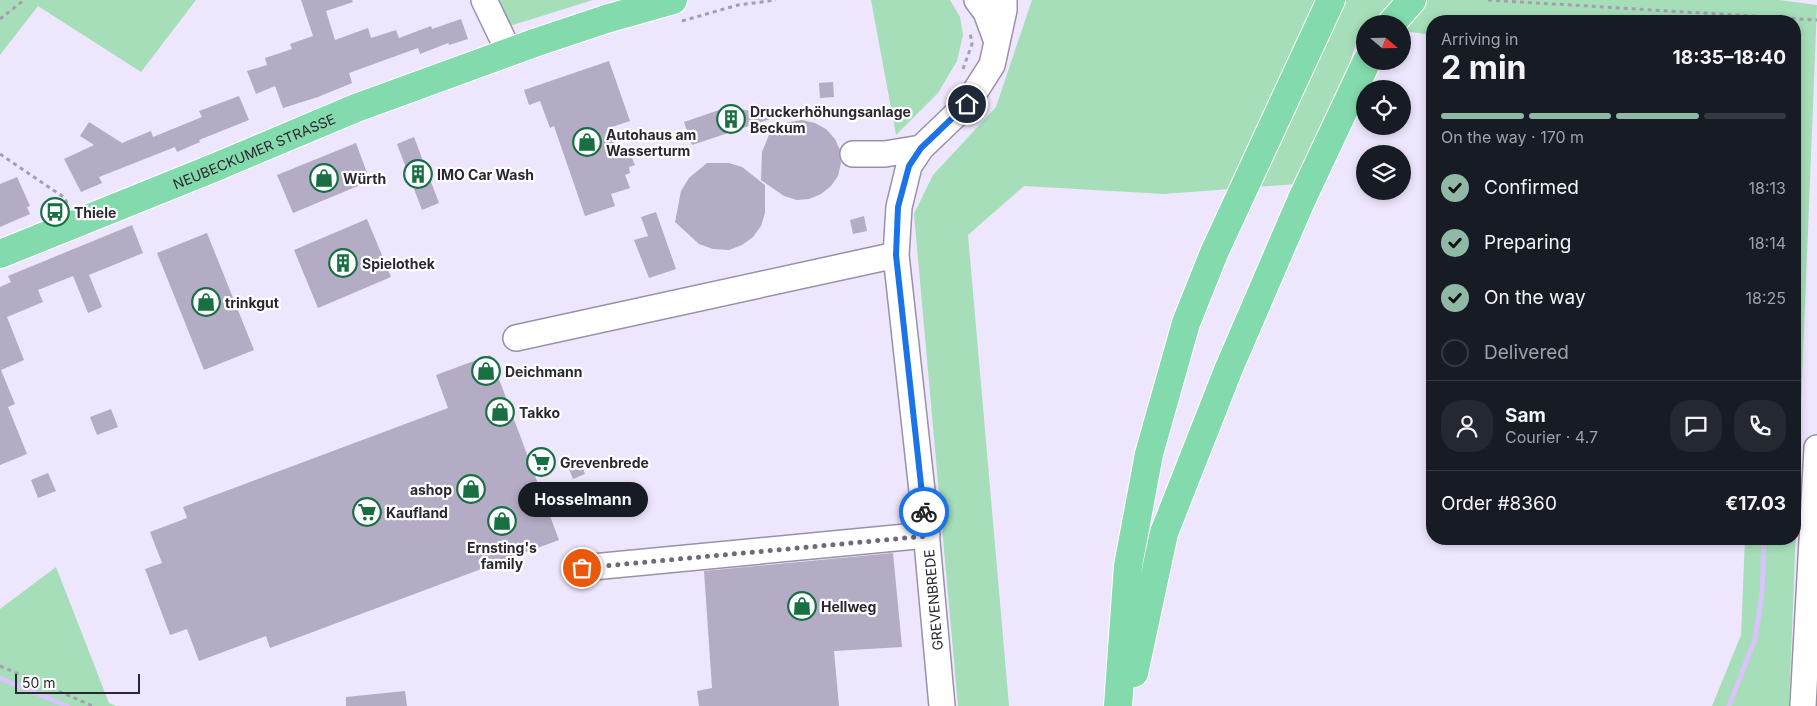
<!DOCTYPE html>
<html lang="en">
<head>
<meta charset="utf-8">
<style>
	:root { --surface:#171b24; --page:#242831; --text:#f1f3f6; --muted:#9ea1a6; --line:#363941; --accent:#8fb8a5 }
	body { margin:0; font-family:Inter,sans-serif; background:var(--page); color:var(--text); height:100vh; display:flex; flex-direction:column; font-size:19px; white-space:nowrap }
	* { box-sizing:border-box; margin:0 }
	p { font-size:16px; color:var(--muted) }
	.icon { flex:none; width:28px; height:28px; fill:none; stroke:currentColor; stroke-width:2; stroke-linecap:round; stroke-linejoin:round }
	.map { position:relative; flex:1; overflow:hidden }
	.sheet { position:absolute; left:1426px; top:15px; width:375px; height:530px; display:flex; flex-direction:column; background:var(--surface); border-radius:20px; box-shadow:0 2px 8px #0003 }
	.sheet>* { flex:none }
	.needle { width:32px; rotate:110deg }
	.fabs { position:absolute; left:1356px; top:15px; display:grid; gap:10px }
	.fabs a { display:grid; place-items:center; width:55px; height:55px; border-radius:50%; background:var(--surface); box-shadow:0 2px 8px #0003; font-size:25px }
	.scale { position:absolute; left:15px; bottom:12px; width:125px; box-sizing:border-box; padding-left:5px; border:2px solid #2b2732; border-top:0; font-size:14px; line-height:18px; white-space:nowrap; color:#2b2732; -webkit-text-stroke:4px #fff; paint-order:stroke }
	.pin { position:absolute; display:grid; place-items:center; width:42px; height:42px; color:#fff; margin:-21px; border:2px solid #fff; border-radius:50%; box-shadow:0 1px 5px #0007 }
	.courier { position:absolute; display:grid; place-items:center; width:50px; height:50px; margin:-25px; border:4px solid #1a73e8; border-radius:50%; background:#fff; color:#222; box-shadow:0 1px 6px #0007 }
	.bubble { position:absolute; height:35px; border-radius:18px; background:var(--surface); box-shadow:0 2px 8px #0003; font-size:16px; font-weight:700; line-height:35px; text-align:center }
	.overview em { font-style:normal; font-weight:700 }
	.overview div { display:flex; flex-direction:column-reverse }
	.overview { display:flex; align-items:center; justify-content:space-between; height:85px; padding:0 15px }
	h1 { font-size:32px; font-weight:700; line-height:38px }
	.bar { display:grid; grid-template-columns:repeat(4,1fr); gap:8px 5px; align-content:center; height:60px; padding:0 15px }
	.bar i { height:6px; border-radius:4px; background:var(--line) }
	.bar .on { background:var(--accent) }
	.bar p { grid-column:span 4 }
	.line { display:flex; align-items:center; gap:12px; padding:0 15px; border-top:1px solid var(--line) }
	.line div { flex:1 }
	.round { display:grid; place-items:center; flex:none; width:52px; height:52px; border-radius:20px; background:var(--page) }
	ol { padding:0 15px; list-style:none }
	li { display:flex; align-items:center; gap:15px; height:55px }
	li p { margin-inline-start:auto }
	li .icon { padding:5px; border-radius:50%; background:var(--accent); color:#111; stroke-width:4 }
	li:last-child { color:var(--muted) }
	li i { width:28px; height:28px; border:2px solid var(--line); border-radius:50% }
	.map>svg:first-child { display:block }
</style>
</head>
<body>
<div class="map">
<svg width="1817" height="706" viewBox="0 0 1817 706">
	<rect width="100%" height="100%" fill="#eee6fc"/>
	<path fill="#a5deb8" d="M 0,0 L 196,0 L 141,72 L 38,6 L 0,55 Z
		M 473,0 L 593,0 L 506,27 Z
		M 871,0 L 950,0 L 960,17 L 963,35 L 957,61 L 938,93 L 896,135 Z
		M 1032,0 L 1779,0 L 1817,5 L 1789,706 L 1712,706 L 1741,635 L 1745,539 L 1795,539 L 1795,21 L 1432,21 L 1432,35 L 1403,31 L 1402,24 L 1365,24 L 1365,26 L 1362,25 L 1310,183 L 1164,194 L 1024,186 L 968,235 L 1009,706 L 958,706 L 914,214 L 933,175 L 996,107 Z
		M 56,567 L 109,703 L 116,706 L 0,706 L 0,609 Z"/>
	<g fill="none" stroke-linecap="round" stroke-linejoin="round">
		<path stroke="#d8c4fa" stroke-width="5" d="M 0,678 L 67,706
			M 1729,706 L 1755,639 L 1762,594 L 1764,539"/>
	</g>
	<path fill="#b4abc5" d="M 301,0 L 352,0 L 353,2 L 326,11 L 335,40 L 368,28 L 371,38 L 396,30 L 399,38 L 431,26 L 432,29 L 461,19 L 468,39 L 449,45 L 448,43 L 420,54 L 418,48 L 349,73 L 352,83 L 318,97 L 283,108 L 275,86 L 256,94 L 247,71 L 267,65 L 265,58 L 292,49 L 290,44 L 313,36 Z
		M 609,61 L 630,121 L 609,128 L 619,157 L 630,153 L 635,165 L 629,167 L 630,173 L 625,175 L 630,188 L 611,194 L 615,206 L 585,216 L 554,126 L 550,128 L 540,101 L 529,105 L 524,90 Z
		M 833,82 L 834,97 L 820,98 L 819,83 Z
		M 239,96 L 249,120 L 199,140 L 200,142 L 177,152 L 175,147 L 99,177 L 102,183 L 81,192 L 64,159 L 94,145 L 80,136 L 89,122 L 122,143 L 151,131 L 153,137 L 202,117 L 199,111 Z
		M 728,107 L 779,116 L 692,145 L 684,122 Z
		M 802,120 L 815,123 L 826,129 L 835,139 L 840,150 L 839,154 L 841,163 L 838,176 L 831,186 L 821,194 L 809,199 L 797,200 L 784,196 L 761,180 L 762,152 L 773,125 Z
		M 414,137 L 439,203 L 422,210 L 397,144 Z
		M 356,143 L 370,181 L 293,213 L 277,175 Z
		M 707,163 L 729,163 L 742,167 L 765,185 L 765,213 L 761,226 L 753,237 L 742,245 L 729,250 L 713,249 L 699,244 L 675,222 L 681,191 L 689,178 Z
		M 17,177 L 30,206 L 27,207 L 30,214 L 0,227 L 0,184 Z
		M 656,212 L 676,269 L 649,278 L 634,240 L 648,236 L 641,217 Z
		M 864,216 L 867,231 L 853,234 L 850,220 Z
		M 367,219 L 391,277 L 318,308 L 294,250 Z
		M 132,225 L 143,253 L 89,275 L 102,307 L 88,313 L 73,276 L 38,290 L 43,302 L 7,317 L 24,360 L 1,370 L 15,404 L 8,407 L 27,454 L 0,465 L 0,287 L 11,282 L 8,276 Z
		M 207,233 L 254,350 L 204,370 L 157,253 Z
		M 490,355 L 559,540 L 270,648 L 266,636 L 199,661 L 187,629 L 170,635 L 145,569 L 162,563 L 150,532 L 187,518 L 183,507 L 448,408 L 436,375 Z
		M 111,409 L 118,427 L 97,435 L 90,417 Z
		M 579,459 L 585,474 L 573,479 L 567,464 Z
		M 48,473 L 56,491 L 38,498 L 31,480 Z
		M 893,553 L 902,647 L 834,651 L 839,706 L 699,706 L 697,691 L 712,688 L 704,571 Z
		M 405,691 L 407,706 L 346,706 L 346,697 Z"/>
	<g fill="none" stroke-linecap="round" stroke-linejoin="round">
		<defs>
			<path id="minor" d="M 484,0 L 509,52
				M 977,0 L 986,12 L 997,42
				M 853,154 L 885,154 L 921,148
				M 516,338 L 896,255
				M 582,568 L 927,535
				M 942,706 L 924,509 L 896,255 L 899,207 L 909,166 L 921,148 L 967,104 L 992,65 L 1004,10 L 1004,0
				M 1803,706 L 1817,448"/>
			<g id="major">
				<path d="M 1391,24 L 1412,0"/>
				<path id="s1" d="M 0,254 L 211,169 L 356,108 L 537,42 L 606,19 L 673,0"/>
				<path d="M 1134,673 L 1164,533 L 1229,368 L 1301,201 L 1367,61"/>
				<path d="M 1118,706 L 1128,566 L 1149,454 L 1186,323 L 1214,253 L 1331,0"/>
			</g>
		</defs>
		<use href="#minor" stroke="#9990a9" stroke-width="28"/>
		<use href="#major" stroke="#fff" stroke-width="30"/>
		<path stroke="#a49eaf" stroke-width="3" stroke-dasharray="4 4" stroke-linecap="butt" d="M 1488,0 L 1817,20
			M 0,19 L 24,0
			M 682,21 L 738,5 L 776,0
			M 963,69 L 972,44 L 970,32
			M 0,154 L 65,198 L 67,204
			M 0,666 L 93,706"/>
		<use href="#minor" stroke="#fff" stroke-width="25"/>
		<use href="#major" stroke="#83daad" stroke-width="28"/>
	</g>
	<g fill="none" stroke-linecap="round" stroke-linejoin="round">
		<path stroke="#6f6a79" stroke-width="5" stroke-dasharray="0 9" d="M 582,568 L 927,536 L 924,512"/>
		<path stroke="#1a73e8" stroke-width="6" d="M 924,512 L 896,255 L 898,207 L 909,166 L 921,148 L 967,104"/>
	</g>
	<defs>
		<symbol id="building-ring" viewBox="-11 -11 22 22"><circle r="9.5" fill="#fff" stroke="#176f42" stroke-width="1.5"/><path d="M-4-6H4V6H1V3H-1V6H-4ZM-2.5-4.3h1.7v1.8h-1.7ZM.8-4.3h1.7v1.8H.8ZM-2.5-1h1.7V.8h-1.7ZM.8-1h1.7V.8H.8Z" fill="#176f42"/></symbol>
		<symbol id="shop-ring" viewBox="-11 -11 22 22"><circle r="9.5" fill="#fff" stroke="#176f42" stroke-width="1.5"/><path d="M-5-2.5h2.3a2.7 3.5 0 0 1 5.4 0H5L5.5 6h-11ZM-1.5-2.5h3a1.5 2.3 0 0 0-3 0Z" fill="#176f42"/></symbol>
		<symbol id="bus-ring" viewBox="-11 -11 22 22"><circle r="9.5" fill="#fff" stroke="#176f42" stroke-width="1.5"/><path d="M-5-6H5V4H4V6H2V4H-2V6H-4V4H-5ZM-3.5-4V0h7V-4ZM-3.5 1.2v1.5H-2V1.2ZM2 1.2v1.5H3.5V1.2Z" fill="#176f42"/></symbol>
		<symbol id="supermarket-ring" viewBox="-11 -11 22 22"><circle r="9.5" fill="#fff" stroke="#176f42" stroke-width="1.5"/><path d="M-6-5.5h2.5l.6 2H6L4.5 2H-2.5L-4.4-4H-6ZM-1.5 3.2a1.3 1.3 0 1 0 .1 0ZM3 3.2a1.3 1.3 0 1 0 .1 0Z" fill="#176f42"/></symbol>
	</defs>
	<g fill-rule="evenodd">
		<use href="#building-ring" x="715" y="103" width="32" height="32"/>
		<use href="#shop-ring" x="571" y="126" width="32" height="32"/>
		<use href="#building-ring" x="402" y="158" width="32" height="32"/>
		<use href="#shop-ring" x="308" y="162" width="32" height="32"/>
		<use href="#bus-ring" x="39" y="196" width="32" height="32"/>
		<use href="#building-ring" x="327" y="247" width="32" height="32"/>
		<use href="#shop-ring" x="190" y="286" width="32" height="32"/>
		<use href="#shop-ring" x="470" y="355" width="32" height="32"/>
		<use href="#shop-ring" x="484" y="396" width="32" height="32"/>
		<use href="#supermarket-ring" x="525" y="446" width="32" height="32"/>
		<use href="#shop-ring" x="455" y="473" width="32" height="32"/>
		<use href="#supermarket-ring" x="351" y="496" width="32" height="32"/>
		<use href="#shop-ring" x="486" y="505" width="32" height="32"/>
		<use href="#shop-ring" x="786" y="590" width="32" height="32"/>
	</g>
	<g text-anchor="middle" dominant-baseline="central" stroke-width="4.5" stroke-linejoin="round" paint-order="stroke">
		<g font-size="14" font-weight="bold" fill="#2b2732" stroke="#fff" text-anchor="start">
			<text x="750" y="111">Druckerhöhungsanlage<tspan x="750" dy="16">Beckum</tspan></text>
			<text x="606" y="134">Autohaus am<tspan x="606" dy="16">Wasserturm</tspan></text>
			<text x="437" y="174">IMO Car Wash</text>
			<text x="343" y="178">Würth</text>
			<text x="74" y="212">Thiele</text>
			<text x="362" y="263">Spielothek</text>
			<text x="225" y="302">trinkgut</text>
			<text x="505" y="371">Deichmann</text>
			<text x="519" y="412">Takko</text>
			<text x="560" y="462">Grevenbrede</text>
			<text x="452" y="489" text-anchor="end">ashop</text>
			<text x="386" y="512">Kaufland</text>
			<text x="502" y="547" text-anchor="middle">Ernsting's<tspan x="502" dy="16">family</tspan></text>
			<text x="821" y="606">Hellweg</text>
		</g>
		<g font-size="14" fill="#2b2732" stroke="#fff">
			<text stroke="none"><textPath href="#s1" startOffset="274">NEUBECKUMER STRASSE</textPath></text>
			<text transform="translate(933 600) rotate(-95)">GREVENBREDE</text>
		</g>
	</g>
</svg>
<div class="fabs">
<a><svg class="needle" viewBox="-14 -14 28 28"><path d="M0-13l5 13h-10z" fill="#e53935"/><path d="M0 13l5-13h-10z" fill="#9ea1a6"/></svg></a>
<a><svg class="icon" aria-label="locate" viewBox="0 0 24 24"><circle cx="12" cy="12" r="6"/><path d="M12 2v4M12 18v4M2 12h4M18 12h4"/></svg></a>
<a><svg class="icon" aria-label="layers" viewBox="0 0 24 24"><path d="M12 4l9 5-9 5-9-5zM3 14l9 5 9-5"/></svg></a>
</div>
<div class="scale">50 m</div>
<div class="pin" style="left:582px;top:568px;background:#ea580c"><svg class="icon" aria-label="bag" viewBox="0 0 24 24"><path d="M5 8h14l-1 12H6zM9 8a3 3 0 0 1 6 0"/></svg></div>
<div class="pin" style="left:967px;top:104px;background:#1f2937"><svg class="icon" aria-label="home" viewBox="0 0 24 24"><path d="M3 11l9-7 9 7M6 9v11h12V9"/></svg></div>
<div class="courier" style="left:924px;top:512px"><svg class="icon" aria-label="bike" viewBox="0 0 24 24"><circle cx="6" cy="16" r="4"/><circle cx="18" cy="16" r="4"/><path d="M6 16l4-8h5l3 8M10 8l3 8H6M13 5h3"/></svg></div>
<div class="bubble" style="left:518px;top:482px;width:130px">Hosselmann</div>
<section class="sheet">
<div class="overview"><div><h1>2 min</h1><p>Arriving in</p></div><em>18:35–18:40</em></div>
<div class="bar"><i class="on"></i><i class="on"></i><i class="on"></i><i></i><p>On the way · 170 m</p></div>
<ol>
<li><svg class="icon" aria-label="check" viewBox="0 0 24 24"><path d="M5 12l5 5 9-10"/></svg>Confirmed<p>18:13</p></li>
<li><svg class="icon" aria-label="check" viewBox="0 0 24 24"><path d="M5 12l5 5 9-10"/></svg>Preparing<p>18:14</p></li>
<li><svg class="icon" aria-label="check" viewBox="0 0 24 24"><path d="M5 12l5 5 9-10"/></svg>On the way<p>18:25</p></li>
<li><i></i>Delivered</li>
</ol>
<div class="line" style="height:90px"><a class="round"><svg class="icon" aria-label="person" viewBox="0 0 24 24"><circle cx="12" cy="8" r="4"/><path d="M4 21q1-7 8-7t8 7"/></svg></a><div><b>Sam</b><p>Courier · 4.7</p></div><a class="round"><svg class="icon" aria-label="chat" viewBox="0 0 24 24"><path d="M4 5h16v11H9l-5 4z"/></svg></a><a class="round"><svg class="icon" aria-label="phone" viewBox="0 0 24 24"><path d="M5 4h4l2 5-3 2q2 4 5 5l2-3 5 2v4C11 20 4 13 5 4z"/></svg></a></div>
<div class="line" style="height:65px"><div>Order #8360</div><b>€17.03</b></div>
</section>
</div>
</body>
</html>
